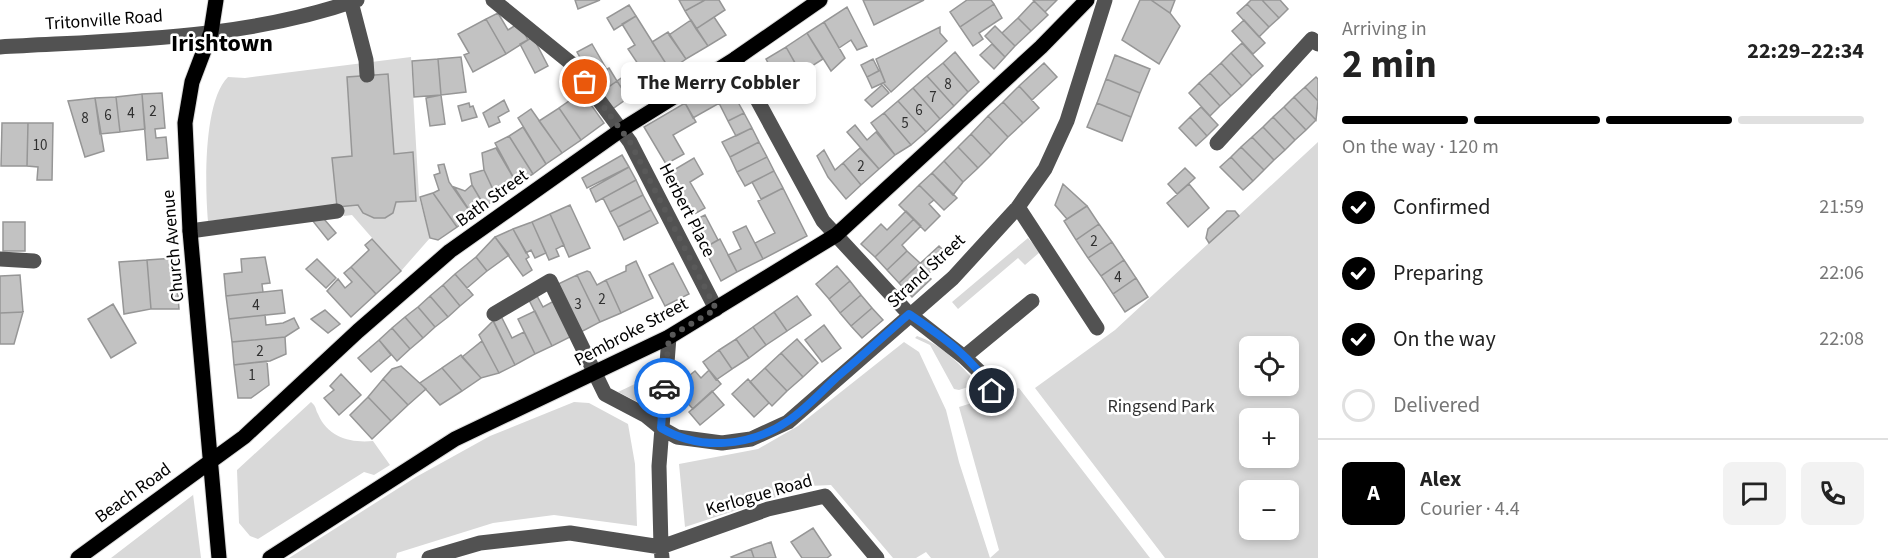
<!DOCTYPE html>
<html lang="en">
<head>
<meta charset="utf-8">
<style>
	:root { --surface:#fff; --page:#f2f2f2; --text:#222; --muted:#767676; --line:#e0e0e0; --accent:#000 }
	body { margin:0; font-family:"Source Sans 3",sans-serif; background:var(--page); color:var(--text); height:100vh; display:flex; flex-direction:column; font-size:22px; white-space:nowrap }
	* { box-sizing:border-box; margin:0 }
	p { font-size:20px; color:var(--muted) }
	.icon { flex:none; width:33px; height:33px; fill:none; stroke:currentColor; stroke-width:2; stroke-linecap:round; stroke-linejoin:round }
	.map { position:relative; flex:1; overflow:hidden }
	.details { display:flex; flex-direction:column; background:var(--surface); width:570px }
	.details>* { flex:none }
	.buttons { position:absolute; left:1239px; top:336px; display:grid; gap:12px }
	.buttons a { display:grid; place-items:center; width:60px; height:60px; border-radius:9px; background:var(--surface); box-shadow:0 3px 9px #0003; font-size:30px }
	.pin { position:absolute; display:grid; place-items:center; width:51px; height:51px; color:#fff; margin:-26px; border:3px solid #fff; border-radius:50%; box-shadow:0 2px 6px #0007 }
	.courier { position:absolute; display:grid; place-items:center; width:60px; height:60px; margin:-30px; border:4px solid #1a73e8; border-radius:50%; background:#fff; color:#222; box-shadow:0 2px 8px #0007 }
	.bubble { position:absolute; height:42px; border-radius:9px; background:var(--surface); box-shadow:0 3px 9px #0003; font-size:20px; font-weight:700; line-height:42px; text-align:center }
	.overview em { font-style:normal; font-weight:700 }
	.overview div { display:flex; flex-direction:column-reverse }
	.overview { display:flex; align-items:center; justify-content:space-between; height:102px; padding:0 24px }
	h1 { font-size:39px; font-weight:700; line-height:45px }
	.bar { display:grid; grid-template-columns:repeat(4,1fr); gap:9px 6px; align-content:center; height:72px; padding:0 24px }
	.bar i { height:8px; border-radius:4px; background:var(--line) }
	.bar .on { background:var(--accent) }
	.bar p { grid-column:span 4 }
	.line { display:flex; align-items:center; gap:15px; padding:0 24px; border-top:2px solid var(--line) }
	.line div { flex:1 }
	.round { display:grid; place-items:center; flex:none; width:63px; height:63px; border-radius:9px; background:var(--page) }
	ol { padding:0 24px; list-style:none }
	li { display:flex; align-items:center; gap:18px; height:66px }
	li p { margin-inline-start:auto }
	li .icon { padding:6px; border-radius:50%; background:var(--accent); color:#fff; stroke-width:4 }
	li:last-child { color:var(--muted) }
	li i { width:33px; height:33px; border:3px solid var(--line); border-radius:50% }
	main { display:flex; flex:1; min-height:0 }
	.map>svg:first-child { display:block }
</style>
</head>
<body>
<main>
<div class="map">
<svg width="1318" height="558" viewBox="0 0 1318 558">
	<rect width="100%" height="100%" fill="#fff"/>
	<path fill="#d9d9d9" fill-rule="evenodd" d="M 411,57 L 419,197 L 430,238 L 401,271 L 352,215 L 344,216 L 337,207 L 208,221 C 205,186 203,102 228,77 L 245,78 Z
		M 1318,142 L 1318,558 L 1165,558 L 1035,388 L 1115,330 ZM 1250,346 L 1288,346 L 1288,386 L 1250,386 ZM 1250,418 L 1288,418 L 1288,458 L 1250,458 ZM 1250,490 L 1288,490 L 1288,530 L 1250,530 Z
		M 1028,238 L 1040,252 L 1025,265 L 1018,258 L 958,309 L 952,302 Z
		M 917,336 C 941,344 961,365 977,384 L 959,390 L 954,389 L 930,345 L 915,338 Z
		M 904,342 L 919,352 L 946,410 L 959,462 L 990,558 L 931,558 L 926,552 L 916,558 L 893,558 L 831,485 L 810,486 L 685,527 L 679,464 L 758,449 L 798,426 Z
		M 658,373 L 658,405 L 654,410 L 618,392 Z
		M 1019,388 L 1150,558 L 990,558 L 999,550 L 959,407 Z
		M 311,402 C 317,407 315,409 318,414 C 328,438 351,443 373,441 L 390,465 L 374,475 L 364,472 L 258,539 L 250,536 L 239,523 L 237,470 Z
		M 574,402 L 589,403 L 628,424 L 635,464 L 637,526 L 554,515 L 493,523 L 397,553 L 396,558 L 289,558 L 416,477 L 490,436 Z
		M 193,494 L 201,558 L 111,558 L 193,495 Z"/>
	<path fill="#c2c2c2" stroke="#969696" stroke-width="1.5" d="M 575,0 L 600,0 L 578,9 Z
		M 679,0 L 705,0 L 685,11 Z
		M 705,0 L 719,0 L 725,10 L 696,29 L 685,11 Z
		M 863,0 L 924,0 L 874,25 Z
		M 967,0 L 991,0 L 994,4 L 960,27 L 950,12 Z
		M 1033,0 L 1057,0 L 1045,12 Z
		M 1140,0 L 1151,0 L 1170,13 L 1180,26 L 1159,64 L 1122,40 Z
		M 1151,0 L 1175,0 L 1170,13 Z
		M 1251,0 L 1262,0 L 1279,18 L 1269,27 L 1247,4 Z
		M 1262,0 L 1280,0 L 1288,9 L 1279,18 Z
		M 1034,1 L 1048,15 L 1031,31 L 1018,18 Z
		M 994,4 L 1002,18 L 979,33 L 983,39 L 973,46 L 960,27 Z
		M 1247,4 L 1269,27 L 1259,37 L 1237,13 Z
		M 629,5 L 636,16 L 614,30 L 607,18 Z
		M 847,7 L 867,46 L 857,50 L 851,40 L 839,48 L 824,22 Z
		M 498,13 L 508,30 L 519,23 L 528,40 L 506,54 L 486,19 Z
		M 636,16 L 670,70 L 650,82 L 628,49 L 635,45 L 622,24 Z
		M 714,17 L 726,35 L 708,46 L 696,29 Z
		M 1018,18 L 1031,31 L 1015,46 L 1002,33 Z
		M 486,19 L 506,54 L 473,72 L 464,55 L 469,53 L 458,34 Z
		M 691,20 L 708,46 L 686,59 L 669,35 Z
		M 1244,20 L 1265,43 L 1253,54 L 1232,31 Z
		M 824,22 L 845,58 L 831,71 L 807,33 Z
		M 995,26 L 1015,46 L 1005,57 L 985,36 Z
		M 940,27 L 940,33 L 947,41 L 891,92 L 883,83 L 885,82 L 876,59 Z
		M 668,32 L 686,59 L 670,70 L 652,42 Z
		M 807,33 L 823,59 L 801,73 L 786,47 Z
		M 533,37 L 548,66 L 535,73 L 520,44 Z
		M 1242,43 L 1263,66 L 1252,76 L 1231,53 Z
		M 592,44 L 607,70 L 592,78 L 577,52 Z
		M 992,44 L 1005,57 L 994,69 L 980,55 Z
		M 786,47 L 806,83 L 793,90 L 795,94 L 787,98 L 766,59 Z
		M 955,52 L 979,82 L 968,92 L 943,63 Z
		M 1231,53 L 1252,76 L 1242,86 L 1221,63 Z
		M 1115,55 L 1150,69 L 1140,93 L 1106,79 Z
		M 461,57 L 466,92 L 441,95 L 438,59 Z
		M 438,59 L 441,95 L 414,97 L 412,61 Z
		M 873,59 L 879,71 L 867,77 L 861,65 Z
		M 943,63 L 968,92 L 954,106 L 927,76 Z
		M 1044,63 L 1057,77 L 1032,100 L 1019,86 Z
		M 1221,63 L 1242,86 L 1231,96 L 1210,73 Z
		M 609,68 L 617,81 L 600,93 L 592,78 Z
		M 633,70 L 644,87 L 628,98 L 617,81 Z
		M 880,70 L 885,82 L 872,88 L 867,77 Z
		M 1210,73 L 1231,96 L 1220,106 L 1199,83 Z
		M 388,74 L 394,154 L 413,152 L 416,201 L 396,202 L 393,213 L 385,218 L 374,218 L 363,213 L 358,205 L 337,207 L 332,158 L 352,156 L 347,77 Z
		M 927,76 L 954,106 L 940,119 L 913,88 Z
		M 1316,77 L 1318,79 L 1318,101 L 1305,87 Z
		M 1106,79 L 1140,93 L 1131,117 L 1097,103 Z
		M 724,80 L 732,96 L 693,118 L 685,103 Z
		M 617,81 L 628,98 L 611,110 L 600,93 Z
		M 1199,83 L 1220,106 L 1210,116 L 1189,93 Z
		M 882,85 L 889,93 L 872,107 L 865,100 Z
		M 1019,86 L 1039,108 L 1023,123 L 1003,102 Z
		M 1305,87 L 1318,101 L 1316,120 L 1294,97 Z
		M 913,88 L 940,119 L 926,132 L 898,101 Z
		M 582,92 L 604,123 L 581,140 L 559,108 Z
		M 162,93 L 165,128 L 155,129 L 156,138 L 166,137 L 168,158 L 147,160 L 142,94 Z
		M 142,94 L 145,129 L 120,132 L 116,97 Z
		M 441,95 L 445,124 L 430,126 L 426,98 Z
		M 734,95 L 744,113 L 728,121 L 719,103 Z
		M 116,97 L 120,132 L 100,134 L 95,98 Z
		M 1294,97 L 1316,120 L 1306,130 L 1284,107 Z
		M 95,98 L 104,151 L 85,157 L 68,101 Z
		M 504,100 L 509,111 L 498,117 L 500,122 L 489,127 L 483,113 Z
		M 898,101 L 926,132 L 911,145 L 884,113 Z
		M 1003,102 L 1023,123 L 1008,137 L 988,116 Z
		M 469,103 L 470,107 L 473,106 L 477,117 L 462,121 L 458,106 Z
		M 685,103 L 696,122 L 673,135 L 684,154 L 666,164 L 644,127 Z
		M 1097,103 L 1131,117 L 1122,141 L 1087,127 Z
		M 1201,107 L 1218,125 L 1207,136 L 1190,117 Z
		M 1284,107 L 1306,130 L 1295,140 L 1273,117 Z
		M 559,108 L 581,140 L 562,153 L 539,121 Z
		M 531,109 L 562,153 L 546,164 L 518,118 Z
		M 744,113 L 752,128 L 736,136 L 728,121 Z
		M 884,113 L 911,145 L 895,155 L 871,123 Z
		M 988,116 L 1008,137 L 991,155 L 971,134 Z
		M 1190,117 L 1207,136 L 1196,146 L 1179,128 Z
		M 1273,117 L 1295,140 L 1285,150 L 1263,127 Z
		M 2,123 L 28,123 L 27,166 L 1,166 Z
		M 28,123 L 53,123 L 52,180 L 37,180 L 38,167 L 27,166 Z
		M 855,125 L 867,140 L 876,132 L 895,155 L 879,169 L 847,132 Z
		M 523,127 L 546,164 L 533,174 L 509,136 Z
		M 1263,127 L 1285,150 L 1274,160 L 1252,137 Z
		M 752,128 L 759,142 L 730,157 L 722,142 Z
		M 971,134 L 991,155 L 978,168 L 958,147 Z
		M 509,136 L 533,174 L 517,184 L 495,143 Z
		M 1252,137 L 1274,160 L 1264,170 L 1241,147 Z
		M 759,142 L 767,157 L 737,172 L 730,157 Z
		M 958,147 L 978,168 L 963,182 L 944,161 Z
		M 1241,147 L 1264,170 L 1253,181 L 1231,157 Z
		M 496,148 L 517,184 L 497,198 L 484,170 L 482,153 Z
		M 860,148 L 879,169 L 861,185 L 843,163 Z
		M 824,150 L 835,170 L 843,163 L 861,185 L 846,199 L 828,177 L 817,156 Z
		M 622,155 L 629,167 L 587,188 L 582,178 Z
		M 767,157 L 774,171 L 745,186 L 737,172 Z
		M 1231,157 L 1253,181 L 1243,190 L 1220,167 Z
		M 694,158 L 703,174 L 690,182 L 705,208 L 691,216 L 667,174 Z
		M 944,161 L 963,182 L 953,195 L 932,173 Z
		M 444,164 L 449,182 L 473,216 L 457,227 L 433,193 L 439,190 L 434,175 L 440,173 L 438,165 Z
		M 629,167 L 636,180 L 596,202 L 590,189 Z
		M 1185,168 L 1195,178 L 1177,194 L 1168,184 Z
		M 484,170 L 497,198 L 485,207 L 472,185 L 470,174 Z
		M 774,171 L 783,188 L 761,199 L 752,182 Z
		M 932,173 L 957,198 L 944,210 L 919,185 Z
		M 636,180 L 643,195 L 610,212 L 603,198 Z
		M 1063,184 L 1087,206 L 1067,219 L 1055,205 Z
		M 1189,184 L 1209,208 L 1188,227 L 1167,203 Z
		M 472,185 L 485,207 L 473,216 L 454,187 L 465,191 Z
		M 919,185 L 934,200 L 929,204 L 940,216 L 925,231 L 899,205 Z
		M 783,188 L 807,236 L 763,259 L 755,243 L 775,233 L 758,201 Z
		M 433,193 L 457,227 L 438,240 L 430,238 L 420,197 Z
		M 643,195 L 651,210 L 618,227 L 610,212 Z
		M 570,205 L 590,248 L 569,257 L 550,214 Z
		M 1087,206 L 1099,224 L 1076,240 L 1064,221 Z
		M 651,210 L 658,223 L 624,240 L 618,227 Z
		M 906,211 L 914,219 L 875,257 L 861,244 L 881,224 L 887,230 Z
		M 1227,211 L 1235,211 L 1239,216 L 1209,243 L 1206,238 L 1208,229 Z
		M 550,214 L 564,245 L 556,249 L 559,256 L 549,260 L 532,222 Z
		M 705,215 L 718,240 L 704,248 L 690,222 Z
		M 324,219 L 336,233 L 328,240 L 312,220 Z
		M 914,219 L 921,226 L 902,245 L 907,251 L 887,270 L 875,257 Z
		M 3,222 L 25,222 L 25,251 L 3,251 Z
		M 532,222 L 546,253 L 535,258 L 531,250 L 526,253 L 513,229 Z
		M 1099,224 L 1112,242 L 1088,258 L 1076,240 Z
		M 746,226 L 763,259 L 737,272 L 728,255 L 741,249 L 733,232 Z
		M 513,229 L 529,257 L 526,259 L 532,270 L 523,276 L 495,237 Z
		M 495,237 L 509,255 L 487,271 L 476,257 Z
		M 372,239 L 401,271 L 376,294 L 351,267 L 369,250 L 365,245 Z
		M 720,239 L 737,272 L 721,281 L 704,248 Z
		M 1112,242 L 1124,260 L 1101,276 L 1088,258 Z
		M 939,246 L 948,255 L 927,275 L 931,279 L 912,297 L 899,283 Z
		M 907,251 L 920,263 L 899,283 L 887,270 Z
		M 265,257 L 270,283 L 262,284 L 263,292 L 226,296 L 224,274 L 242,272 L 241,259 Z
		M 476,257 L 487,271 L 467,288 L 455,274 Z
		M 175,258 L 179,309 L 151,309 L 147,260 Z
		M 317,259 L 336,278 L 326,288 L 306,269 Z
		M 147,260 L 151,309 L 124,314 L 119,262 Z
		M 1124,260 L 1136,278 L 1113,294 L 1101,276 Z
		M 636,261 L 653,298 L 621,313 L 606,280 L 626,271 L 626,266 Z
		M 673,263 L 689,294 L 665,306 L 649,275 Z
		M 837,266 L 850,281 L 829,299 L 816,284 Z
		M 351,267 L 376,294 L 351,317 L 327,291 L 338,279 L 345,288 L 352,282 L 344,273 Z
		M 587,271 L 590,272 L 597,285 L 606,280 L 621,313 L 600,322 L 577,275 Z
		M 455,274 L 473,295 L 460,306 L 443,285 Z
		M 20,275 L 23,312 L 0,313 L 0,276 Z
		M 577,275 L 600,322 L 579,333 L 556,285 Z
		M 1136,278 L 1148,297 L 1125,312 L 1113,294 Z
		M 850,281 L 861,295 L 840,313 L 829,299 Z
		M 443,285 L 460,306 L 448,317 L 430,296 Z
		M 282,290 L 285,313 L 229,319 L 226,296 Z
		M 536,294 L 543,307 L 554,301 L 572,336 L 552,346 L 528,298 Z
		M 861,295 L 872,308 L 851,326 L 840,313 Z
		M 430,296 L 448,317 L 435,327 L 418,307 Z
		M 797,296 L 811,315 L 787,331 L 774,312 Z
		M 113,304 L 136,343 L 111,358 L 88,319 Z
		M 418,307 L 435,327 L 423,338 L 405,317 Z
		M 872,308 L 883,320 L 862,338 L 851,326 Z
		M 325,310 L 340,324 L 328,333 L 311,319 Z
		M 535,311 L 552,346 L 535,354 L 518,319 Z
		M 23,312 L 14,344 L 0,344 L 0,313 Z
		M 774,312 L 787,331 L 766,345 L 753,327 Z
		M 500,314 L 512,338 L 524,332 L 535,354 L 515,365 L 492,318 Z
		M 265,315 L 266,325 L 283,323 L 294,318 L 299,328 L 285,337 L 232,342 L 229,319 Z
		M 405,317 L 423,338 L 410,349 L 392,328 Z
		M 493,321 L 515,365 L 499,373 L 479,335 Z
		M 824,325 L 841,348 L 822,362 L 805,340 Z
		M 753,327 L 766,345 L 749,358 L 736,339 Z
		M 392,328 L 410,349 L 397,361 L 379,340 Z
		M 285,337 L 286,354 L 270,361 L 234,365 L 232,342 Z
		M 736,339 L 749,358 L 732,369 L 719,350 Z
		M 797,339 L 818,363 L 803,377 L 781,353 Z
		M 379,340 L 391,355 L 371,372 L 358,358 Z
		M 482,341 L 499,373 L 481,378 L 462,357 Z
		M 719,350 L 732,369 L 716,380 L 703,362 Z
		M 781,353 L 803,377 L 787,391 L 765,368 Z
		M 461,355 L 481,378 L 462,391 L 442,368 Z
		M 267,361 L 269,385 L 251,398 L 238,398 L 234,365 Z
		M 401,366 L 426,389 L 408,405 L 383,379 L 392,369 Z
		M 442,368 L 462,391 L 440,405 L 420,383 Z
		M 765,368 L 787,391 L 772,406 L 750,382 Z
		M 709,370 L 721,384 L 693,409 L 680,395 L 691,385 L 685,379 L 695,371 L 701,378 Z
		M 341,374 L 361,395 L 339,415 L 324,398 L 334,390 L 330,386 Z
		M 383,379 L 408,405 L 391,421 L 368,397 Z
		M 748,379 L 769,403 L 754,417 L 732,394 Z
		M 712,391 L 724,405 L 700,425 L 689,412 Z
		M 368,397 L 391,421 L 372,439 L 350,415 Z
		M 813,528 L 831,555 L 827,558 L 802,558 L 791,542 Z
		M 771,542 L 776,558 L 754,558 L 751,549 Z
		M 751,549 L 754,558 L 732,558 L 731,557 Z"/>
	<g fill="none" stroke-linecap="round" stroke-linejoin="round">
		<defs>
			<path id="major" d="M 216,0 L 211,32 L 192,82 L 185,123 L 190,231 L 219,558
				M 78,558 L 244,437 L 358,331 L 450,251 L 621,130 L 735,59 L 820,0
				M 270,558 L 455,439 L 669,337 L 836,235 L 1041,47 L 1087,0"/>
		</defs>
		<use href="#major" stroke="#dbdbdb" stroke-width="17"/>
		<path stroke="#525252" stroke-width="15" d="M 493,0 L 572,64 L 630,142 L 716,309
			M 351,2 L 366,60 L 367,75
			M 0,47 C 118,40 244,40 357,0
			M 735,59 L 823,221 L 909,314 L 964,357 L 983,375 L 992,391
			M 1217,143 L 1312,39 L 1318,44
			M 1018,207 L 1097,328
			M 190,231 L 337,211
			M 0,259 L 34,261
			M 494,314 L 550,281 L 605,394 L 645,415 L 661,428 L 677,437 L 722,443 L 751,439 L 788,422 L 953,278 L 1018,207 L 1045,169 L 1067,121 L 1105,0
			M 669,337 L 659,466 L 661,547 L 768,509 L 825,496 L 877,558
			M 964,357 L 1032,301
			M 429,558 L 480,543 L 570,533 L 661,547 L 662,558"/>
		<use href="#major" stroke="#000" stroke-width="15"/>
	</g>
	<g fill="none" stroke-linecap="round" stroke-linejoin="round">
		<path stroke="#595959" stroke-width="6" stroke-dasharray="0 10.8" d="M 585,82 L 630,142 L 716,309 L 669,337 L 664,388"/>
		<path stroke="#1a73e8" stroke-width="8" d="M 664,388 L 661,428 C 700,451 750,447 788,421 C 805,410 821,392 836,378 C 861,357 885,335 909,314 C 940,335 974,358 992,391"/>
	</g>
	<g text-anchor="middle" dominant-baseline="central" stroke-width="5" stroke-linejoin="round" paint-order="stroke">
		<g font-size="15" fill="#303030">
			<text x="948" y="84">8</text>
			<text x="933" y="97">7</text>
			<text x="919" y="110">6</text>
			<text x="153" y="111">2</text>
			<text x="131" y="113">4</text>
			<text x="108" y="115">6</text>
			<text x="85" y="118">8</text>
			<text x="905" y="123">5</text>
			<text x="40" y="145">10</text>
			<text x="861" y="166">2</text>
			<text x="1094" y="241">2</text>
			<text x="1118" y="277">4</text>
			<text x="602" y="299">2</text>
			<text x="578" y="304">3</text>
			<text x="256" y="305">4</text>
			<text x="260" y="351">2</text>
			<text x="252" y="375">1</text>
		</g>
		<g font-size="18" fill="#000" stroke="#fff">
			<text transform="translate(104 20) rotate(-4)">Tritonville Road</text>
			<text transform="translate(492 198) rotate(-36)">Bath Street</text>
			<text transform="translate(687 210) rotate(63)">Herbert Place</text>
			<text transform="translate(173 246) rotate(-95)">Church Avenue</text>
			<text transform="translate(926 271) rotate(-43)">Strand Street</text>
			<text transform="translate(631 332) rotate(-28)">Pembroke Street</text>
			<text transform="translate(133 493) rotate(-36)">Beach Road</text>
			<text transform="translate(759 495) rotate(-16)">Kerlogue Road</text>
		</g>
		<g font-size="18" fill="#303030" stroke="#fff">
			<text x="1161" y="406">Ringsend Park</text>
		</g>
		<g font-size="24" font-weight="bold" fill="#000" stroke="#fff">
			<text x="222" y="43">Irishtown</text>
		</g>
	</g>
</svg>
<div class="buttons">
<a><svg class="icon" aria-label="locate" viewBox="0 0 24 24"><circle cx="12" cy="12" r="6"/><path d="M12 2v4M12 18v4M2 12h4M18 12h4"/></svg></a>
<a>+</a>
<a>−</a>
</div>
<div class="pin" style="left:585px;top:82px;background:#ea580c"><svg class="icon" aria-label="bag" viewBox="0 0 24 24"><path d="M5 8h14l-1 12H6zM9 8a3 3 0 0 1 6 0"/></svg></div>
<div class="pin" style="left:992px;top:391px;background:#1f2937"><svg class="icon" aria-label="home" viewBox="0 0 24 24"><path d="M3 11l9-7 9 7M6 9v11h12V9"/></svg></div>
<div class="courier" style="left:664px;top:388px"><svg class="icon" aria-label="car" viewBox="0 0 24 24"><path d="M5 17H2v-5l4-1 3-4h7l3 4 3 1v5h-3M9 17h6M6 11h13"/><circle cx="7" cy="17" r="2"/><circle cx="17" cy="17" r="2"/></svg></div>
<div class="bubble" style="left:621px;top:62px;width:195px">The Merry Cobbler</div>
</div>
<section class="details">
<div class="overview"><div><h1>2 min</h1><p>Arriving in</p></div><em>22:29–22:34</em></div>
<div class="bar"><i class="on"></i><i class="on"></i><i class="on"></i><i></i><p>On the way · 120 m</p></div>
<ol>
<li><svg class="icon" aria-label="check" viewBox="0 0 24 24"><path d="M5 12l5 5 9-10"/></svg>Confirmed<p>21:59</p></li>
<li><svg class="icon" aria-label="check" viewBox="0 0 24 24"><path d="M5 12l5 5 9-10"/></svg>Preparing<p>22:06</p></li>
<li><svg class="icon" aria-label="check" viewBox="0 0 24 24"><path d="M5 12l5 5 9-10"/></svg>On the way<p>22:08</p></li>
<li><i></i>Delivered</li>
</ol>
<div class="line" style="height:108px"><b class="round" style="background:var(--accent);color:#fff">A</b><div><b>Alex</b><p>Courier · 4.4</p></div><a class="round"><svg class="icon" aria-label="chat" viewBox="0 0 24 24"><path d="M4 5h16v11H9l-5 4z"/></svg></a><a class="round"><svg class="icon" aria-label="phone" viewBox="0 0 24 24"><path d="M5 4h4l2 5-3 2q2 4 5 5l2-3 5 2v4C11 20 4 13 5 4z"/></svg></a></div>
</section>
</main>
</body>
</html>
